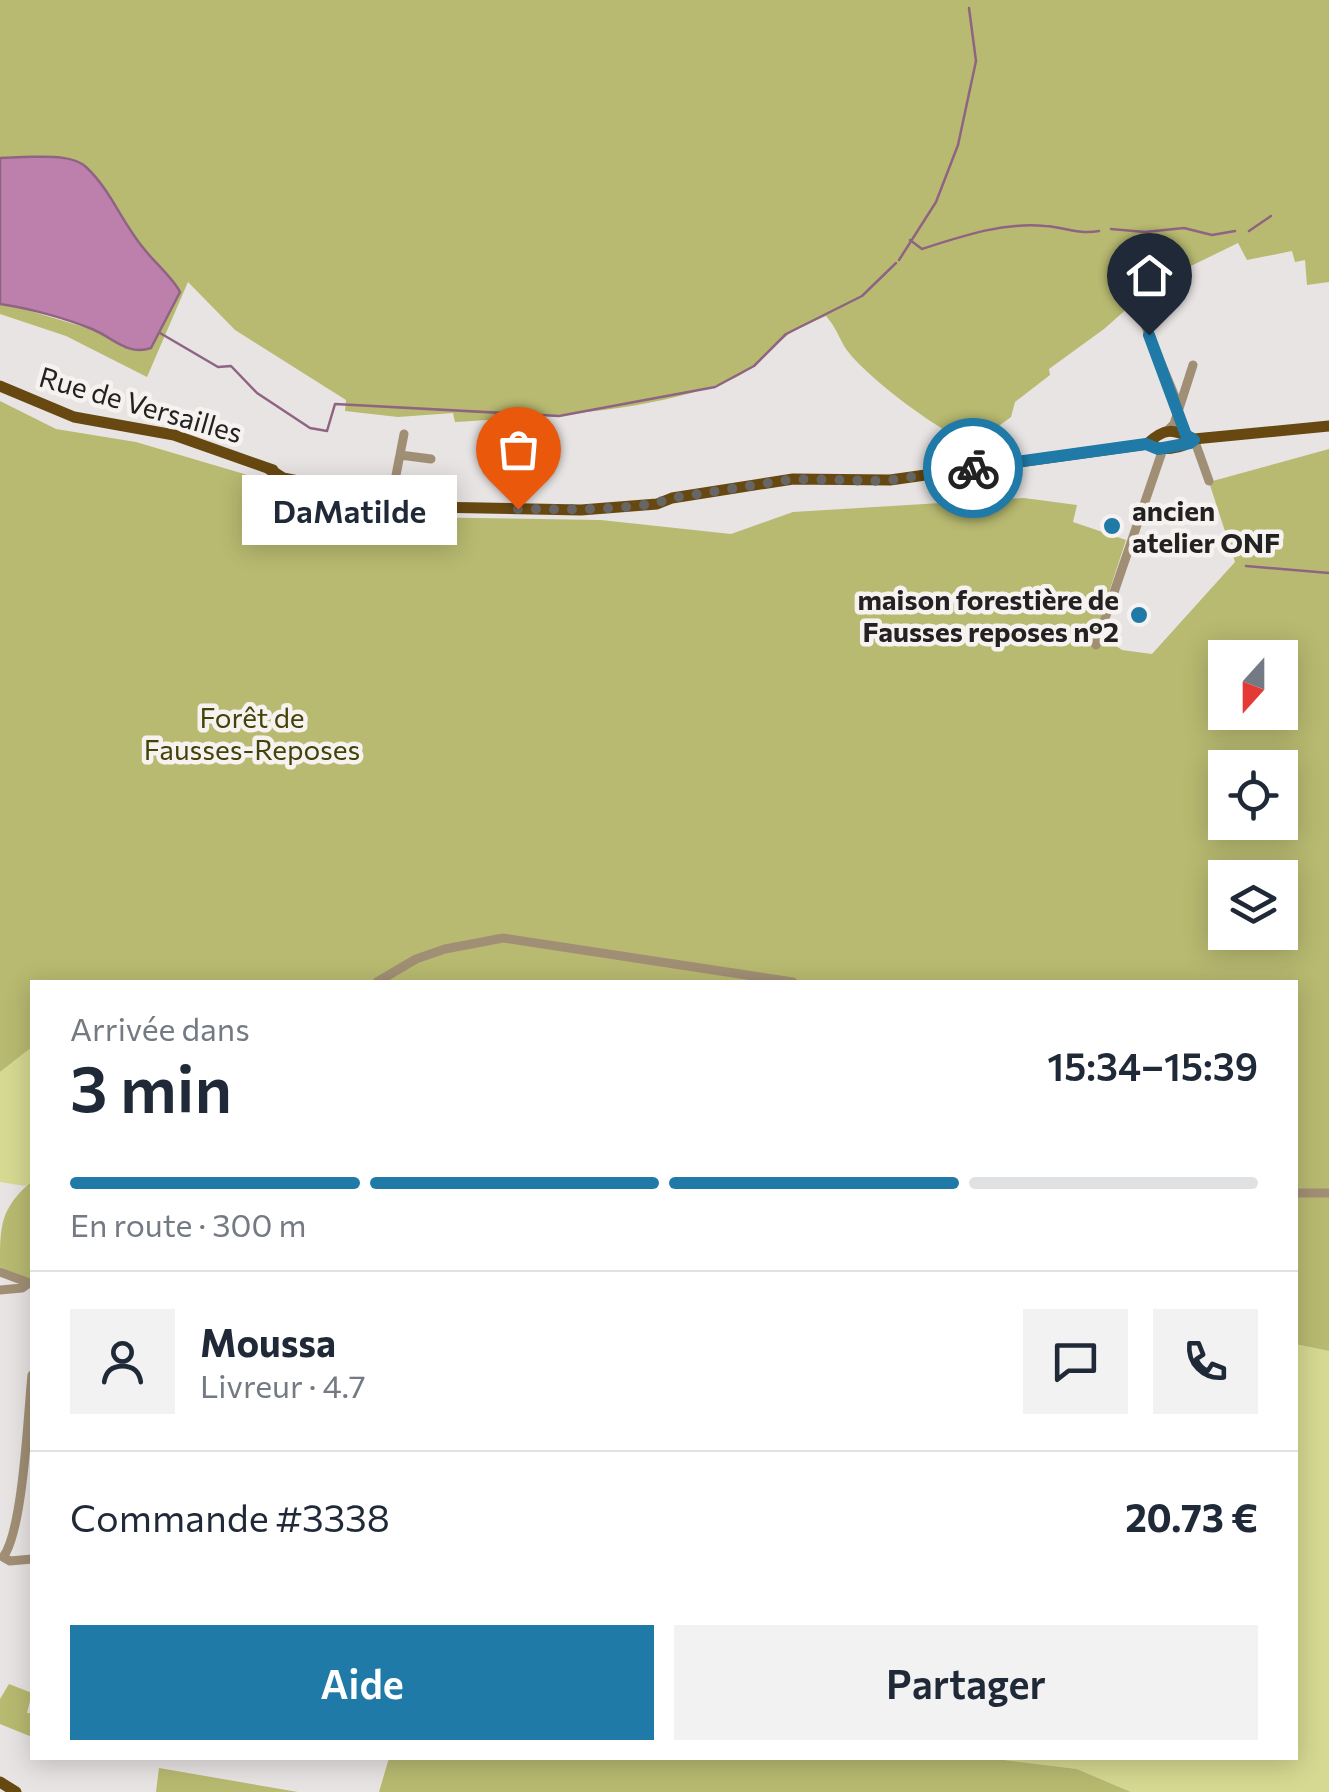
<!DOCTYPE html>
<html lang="fr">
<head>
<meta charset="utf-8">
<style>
	:root { --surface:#fff; --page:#f2f2f3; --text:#1f2937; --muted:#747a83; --line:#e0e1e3; --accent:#207aa8 }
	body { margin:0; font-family:Commissioner,sans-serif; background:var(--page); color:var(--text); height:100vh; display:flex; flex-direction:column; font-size:38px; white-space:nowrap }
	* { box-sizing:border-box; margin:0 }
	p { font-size:32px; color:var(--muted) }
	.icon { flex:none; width:55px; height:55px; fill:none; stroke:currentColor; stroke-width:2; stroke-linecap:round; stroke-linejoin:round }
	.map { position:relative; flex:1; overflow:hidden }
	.sheet { position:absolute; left:30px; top:980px; width:1268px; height:780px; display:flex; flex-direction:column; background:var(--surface); border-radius:0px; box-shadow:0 5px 25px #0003 }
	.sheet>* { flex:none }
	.needle { width:65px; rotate:201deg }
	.controls { position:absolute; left:1208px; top:640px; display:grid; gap:20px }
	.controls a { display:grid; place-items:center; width:90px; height:90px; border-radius:0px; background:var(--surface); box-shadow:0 5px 25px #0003; font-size:50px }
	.pin { position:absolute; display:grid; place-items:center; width:85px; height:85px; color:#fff; margin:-102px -42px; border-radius:50% 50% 50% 0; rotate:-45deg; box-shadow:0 0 10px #0007 }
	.pin .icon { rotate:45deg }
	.courier { position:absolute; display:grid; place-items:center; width:100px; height:100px; margin:-50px; border:8px solid #207aa8; border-radius:50%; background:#fff; color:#222; box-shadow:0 2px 12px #0007 }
	.bubble { position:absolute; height:70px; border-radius:0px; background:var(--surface); box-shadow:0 5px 25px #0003; font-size:32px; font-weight:600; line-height:70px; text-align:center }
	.headline em { font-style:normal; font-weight:600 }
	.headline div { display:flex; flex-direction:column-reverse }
	.headline { display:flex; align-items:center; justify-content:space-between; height:170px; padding:0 40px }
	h1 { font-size:65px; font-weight:600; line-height:75px }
	.bar { display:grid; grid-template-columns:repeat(4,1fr); gap:15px 10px; align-content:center; height:120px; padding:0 40px }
	.bar i { height:12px; border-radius:8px; background:var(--line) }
	.bar .selected { background:var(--accent) }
	.bar p { grid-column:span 4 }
	.line { display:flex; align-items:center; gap:25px; padding:0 40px; border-top:2px solid var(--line) }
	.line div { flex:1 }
	.round { display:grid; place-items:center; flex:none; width:105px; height:105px; border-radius:0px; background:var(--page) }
	.button { display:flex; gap:20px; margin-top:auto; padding:20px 40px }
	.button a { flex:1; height:115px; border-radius:0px; background:var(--accent); color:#fff; font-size:40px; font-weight:600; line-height:115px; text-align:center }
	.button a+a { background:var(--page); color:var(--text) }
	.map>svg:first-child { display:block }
</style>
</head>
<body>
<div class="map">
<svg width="1329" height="1792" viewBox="0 0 1329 1792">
	<rect width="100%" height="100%" fill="#e8e4e3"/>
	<path fill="#d6d991" d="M 32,1047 L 32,1181 L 25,1186 L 0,1182 L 0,1072 Z
		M 1295,1344 L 1329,1351 L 1329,1792 L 1131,1792 L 1077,1769 L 988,1758 L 1295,1758 Z"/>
	<path fill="#b8ba71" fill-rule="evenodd" d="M 0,0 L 1329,0 L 1329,282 L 1307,285 L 1305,260 L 1295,262 L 1292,251 L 1247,260 L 1238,243 L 1156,283 L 1104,329 L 1049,369 L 1050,375 L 1015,402 L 1011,417 L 974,444 C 945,437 864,375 846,349 C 839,338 836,327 826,316 C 813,322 796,328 785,337 C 766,352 754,371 730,380 C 647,413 543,416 455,422 L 453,413 L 398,417 L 345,411 L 346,400 L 235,330 L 188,282 L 147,377 L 66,336 L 0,314 L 0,304 L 7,304 L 94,330 L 124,348 L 151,348 L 179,292 L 142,248 L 115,203 L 85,166 L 59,158 L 0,158 Z
		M 0,401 L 56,429 L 136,442 L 281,485 L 411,517 L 601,520 L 731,534 L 793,512 L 1024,498 L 1077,505 L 1073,522 L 1126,540 L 1096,632 L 1122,650 L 1152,654 L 1235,562 L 1209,482 L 1329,449 L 1329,1351 L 1295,1344 L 1295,982 L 32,982 L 32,1047 L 0,1072 ZM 1225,658 L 1280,658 L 1280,712 L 1225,712 ZM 1225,768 L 1280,768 L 1280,822 L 1225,822 ZM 1225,878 L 1280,878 L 1280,932 L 1225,932 Z
		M 32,1181 L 32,1280 L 0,1267 C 0,1225 0,1209 32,1181 Z
		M 9,1684 L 32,1693 L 27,1713 L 32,1713 L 32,1737 L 0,1724 L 0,1699 Z
		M 389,1758 L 988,1758 L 1077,1769 L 1131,1792 L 379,1792 Z
		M 159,1768 L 298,1792 L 156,1792 Z"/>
	<path fill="#bd80ad" stroke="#8f6483" stroke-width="2.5" d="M 24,157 C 42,157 72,154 86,167 C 111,190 123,225 145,250 C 155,263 173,278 180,292 L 151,348 C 127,356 114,338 92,329 C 65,318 28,308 0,304 L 0,158 Z"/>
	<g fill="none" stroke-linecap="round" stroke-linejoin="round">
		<path stroke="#8f6483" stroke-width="2.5" d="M 1111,229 L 1145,232 L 1184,228 L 1212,235 L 1235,231
			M 1249,231 L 1271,216
			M 910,240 L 922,249 C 962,236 1003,222 1045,226 C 1065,227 1079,235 1099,231
			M 899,260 L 936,202 L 958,145 L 976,61 L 969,8
			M 160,333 L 218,367 L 231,366 L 257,393 L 310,428 L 327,431 L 335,404 L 559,416 L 715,387 L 754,366 L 786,334 L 862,296 L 896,263
			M 1246,566 L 1329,573"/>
		<path stroke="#a18f75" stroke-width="9" d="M 1134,298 L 1178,404
			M 1168,430 L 1174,424 L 1193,365
			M 1194,439 L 1209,481
			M 400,455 L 431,459
			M 391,501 L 404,434
			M 1096,645 L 1163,449
			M 377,982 L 416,959 L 445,949 L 503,938 L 793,982
			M 1295,1193 L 1329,1193
			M 0,1272 L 32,1284
			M 0,1290 L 22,1288 L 29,1283
			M 3,1557 C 23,1532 28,1413 32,1375
			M 3,1557 L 10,1561 L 32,1559"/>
		<path stroke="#674810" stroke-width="11" d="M 0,386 L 74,417 L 174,435 L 273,470
			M 1147,444 C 1165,427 1173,429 1194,439
			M 269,469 L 283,478 L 430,507 L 581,510 L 657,504 L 672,498 L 793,479 L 890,480 L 1147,444 C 1161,451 1182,450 1194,439 L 1329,426
			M 0,1782 L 16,1792"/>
	</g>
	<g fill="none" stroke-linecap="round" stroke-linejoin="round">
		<path stroke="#686565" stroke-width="10" stroke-dasharray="0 18" d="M 518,509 C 558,509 637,512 672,498 L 794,479 L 884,481 L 973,468"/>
		<path stroke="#207aa8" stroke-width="12" d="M 973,468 L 1146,444 L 1158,449 L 1190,443 L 1194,440 L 1186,435 L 1149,335"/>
	</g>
	<g fill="#207aa8" stroke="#f6f2f0" stroke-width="4">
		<circle cx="1112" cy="526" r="10"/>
		<circle cx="1139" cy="615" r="10"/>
	</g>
	<g text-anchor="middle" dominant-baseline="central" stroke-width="9" stroke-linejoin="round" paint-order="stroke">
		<g font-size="28" fill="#232121" stroke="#f6f2f0">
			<text transform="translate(141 404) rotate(16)">Rue de Versailles</text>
		</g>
		<g font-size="28" font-weight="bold" fill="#232121" stroke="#f6f2f0" text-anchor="start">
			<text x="1132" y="510">ancien<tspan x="1132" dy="32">atelier ONF</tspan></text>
			<text x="1119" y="599" text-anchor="end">maison forestière de<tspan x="1119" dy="32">Fausses reposes n°2</tspan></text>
		</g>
		<g font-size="28" fill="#434309" stroke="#f6f2f0">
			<text x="252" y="717">Forêt de<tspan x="252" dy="32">Fausses-Reposes</tspan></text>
		</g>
	</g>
</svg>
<div class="controls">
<a><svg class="needle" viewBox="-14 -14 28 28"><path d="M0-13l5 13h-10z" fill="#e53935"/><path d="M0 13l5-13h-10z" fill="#747a83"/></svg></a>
<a><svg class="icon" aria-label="locate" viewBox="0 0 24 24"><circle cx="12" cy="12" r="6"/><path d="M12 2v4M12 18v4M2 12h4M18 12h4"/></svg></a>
<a><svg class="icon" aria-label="layers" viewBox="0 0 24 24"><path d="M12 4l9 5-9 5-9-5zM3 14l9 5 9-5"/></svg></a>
</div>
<div class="pin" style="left:518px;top:509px;background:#ea580c"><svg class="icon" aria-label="bag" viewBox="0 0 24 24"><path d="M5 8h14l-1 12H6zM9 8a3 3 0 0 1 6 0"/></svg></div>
<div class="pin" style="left:1149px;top:335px;background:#1f2937"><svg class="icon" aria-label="home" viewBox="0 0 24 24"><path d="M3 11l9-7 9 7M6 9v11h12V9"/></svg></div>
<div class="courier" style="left:973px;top:468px"><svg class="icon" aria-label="bike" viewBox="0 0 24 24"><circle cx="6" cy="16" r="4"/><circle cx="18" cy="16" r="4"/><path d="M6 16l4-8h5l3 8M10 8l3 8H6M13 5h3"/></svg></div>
<div class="bubble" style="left:242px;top:475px;width:215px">DaMatilde</div>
<section class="sheet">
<div class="headline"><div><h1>3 min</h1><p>Arrivée dans</p></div><em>15:34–15:39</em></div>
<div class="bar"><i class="selected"></i><i class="selected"></i><i class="selected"></i><i></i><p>En route · 300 m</p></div>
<div class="line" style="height:180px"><a class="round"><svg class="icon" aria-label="person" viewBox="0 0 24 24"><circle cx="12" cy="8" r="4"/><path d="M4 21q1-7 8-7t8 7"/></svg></a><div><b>Moussa</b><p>Livreur · 4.7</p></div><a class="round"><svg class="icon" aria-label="chat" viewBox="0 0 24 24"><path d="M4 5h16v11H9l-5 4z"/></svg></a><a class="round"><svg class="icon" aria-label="phone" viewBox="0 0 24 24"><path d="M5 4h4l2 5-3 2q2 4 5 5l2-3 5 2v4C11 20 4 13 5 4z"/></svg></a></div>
<div class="line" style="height:130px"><div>Commande #3338</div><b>20.73 €</b></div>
<div class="button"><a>Aide</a><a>Partager</a></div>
</section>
</div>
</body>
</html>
